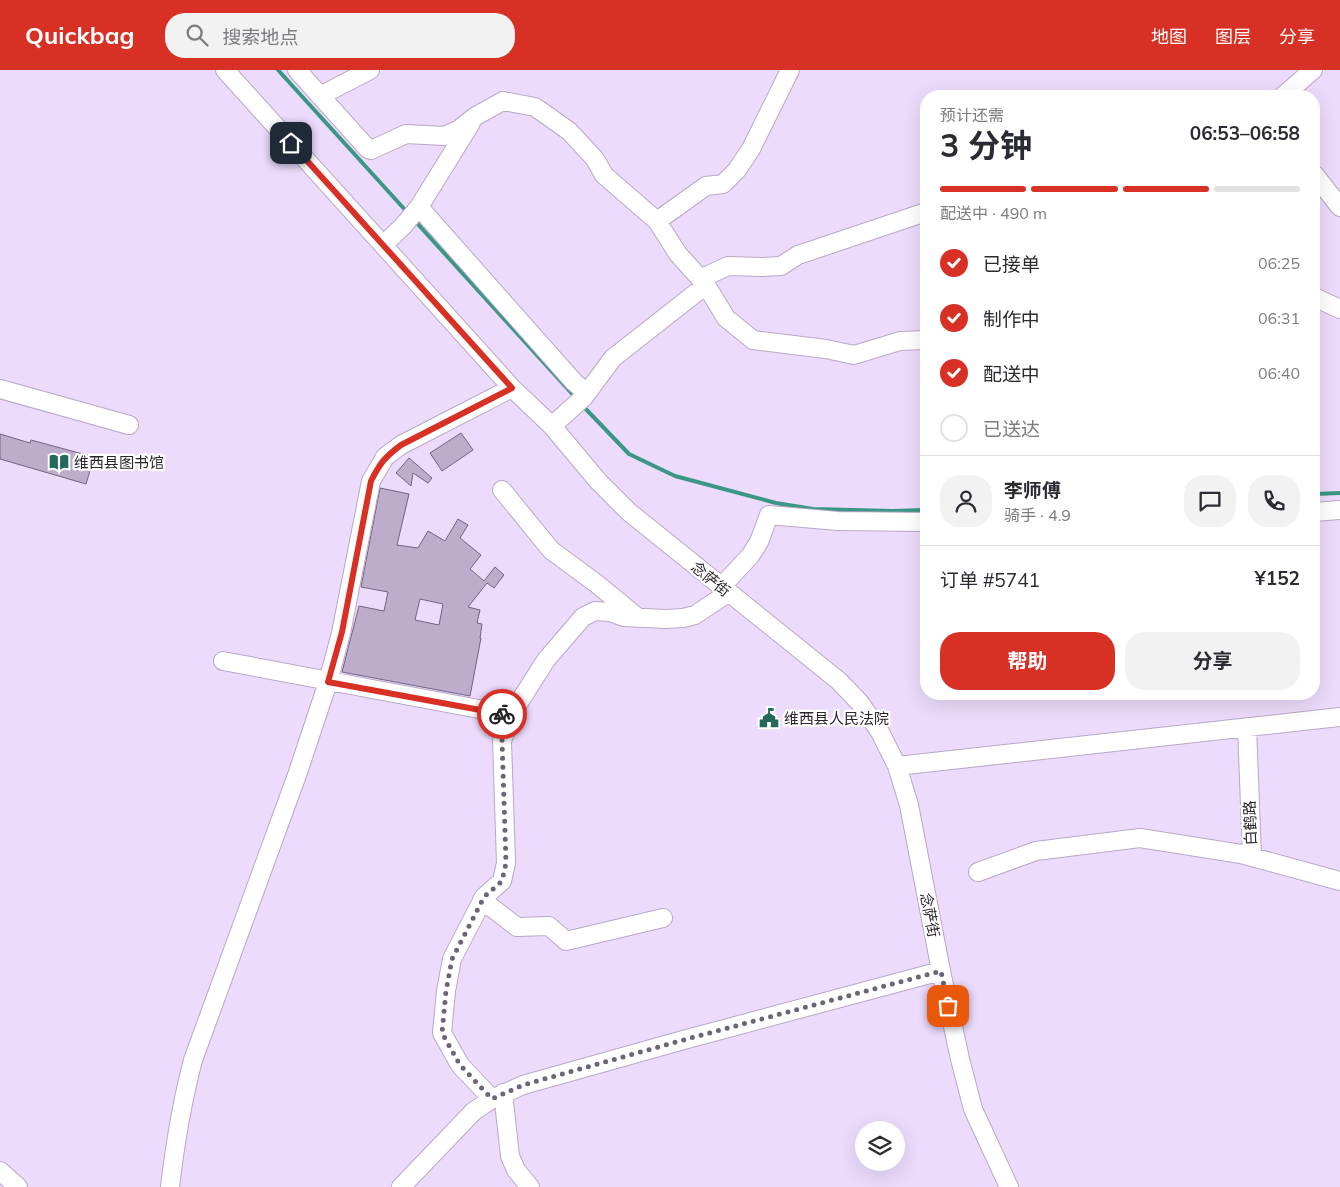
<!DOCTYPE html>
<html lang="zh">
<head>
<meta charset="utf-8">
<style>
	:root { --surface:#fff; --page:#f2f2f3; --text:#2b2b33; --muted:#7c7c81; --line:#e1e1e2; --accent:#d93025 }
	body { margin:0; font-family:Mulish,"Noto Sans SC",sans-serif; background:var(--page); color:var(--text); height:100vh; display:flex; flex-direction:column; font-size:19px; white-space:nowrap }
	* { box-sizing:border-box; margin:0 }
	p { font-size:16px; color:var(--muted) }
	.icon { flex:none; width:28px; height:28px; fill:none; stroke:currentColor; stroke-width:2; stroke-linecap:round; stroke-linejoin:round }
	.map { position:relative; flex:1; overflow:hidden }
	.details { position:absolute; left:920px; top:20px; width:400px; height:610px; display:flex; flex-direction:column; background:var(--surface); border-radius:20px; box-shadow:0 5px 20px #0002 }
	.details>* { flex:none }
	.controls { position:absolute; left:855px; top:1051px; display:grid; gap:10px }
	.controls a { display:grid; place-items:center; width:50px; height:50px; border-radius:50%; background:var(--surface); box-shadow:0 5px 20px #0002; font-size:25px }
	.pin { position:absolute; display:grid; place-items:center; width:42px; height:42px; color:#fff; margin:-21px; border-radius:10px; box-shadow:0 2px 8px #0006 }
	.courier { position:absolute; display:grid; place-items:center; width:50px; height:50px; margin:-25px; border:4px solid #d93025; border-radius:50%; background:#fff; color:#222; box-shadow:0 1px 6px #0007 }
	.head em { font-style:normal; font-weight:700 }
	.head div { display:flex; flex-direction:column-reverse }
	.head { display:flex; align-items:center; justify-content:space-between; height:85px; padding:0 20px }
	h1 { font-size:32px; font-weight:700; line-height:38px }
	.bar { display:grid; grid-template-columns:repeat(4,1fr); gap:8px 5px; align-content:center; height:60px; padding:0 20px }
	.bar i { height:6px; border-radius:4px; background:var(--line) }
	.bar .selected { background:var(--accent) }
	.bar p { grid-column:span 4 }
	.line { display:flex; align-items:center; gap:12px; padding:0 20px; border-top:1px solid var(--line) }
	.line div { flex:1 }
	.round { display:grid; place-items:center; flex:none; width:52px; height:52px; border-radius:20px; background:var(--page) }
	ol { padding:0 20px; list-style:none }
	li { display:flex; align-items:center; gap:15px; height:55px }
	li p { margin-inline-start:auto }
	li .icon { padding:5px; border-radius:50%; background:var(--accent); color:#fff; stroke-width:4 }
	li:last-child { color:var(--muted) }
	li i { width:28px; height:28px; border:2px solid var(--line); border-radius:50% }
	.cta { display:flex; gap:10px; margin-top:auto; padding:10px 20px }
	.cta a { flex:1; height:58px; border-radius:20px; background:var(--accent); color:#fff; font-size:20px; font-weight:700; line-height:58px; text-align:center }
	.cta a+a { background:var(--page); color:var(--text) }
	header { display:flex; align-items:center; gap:30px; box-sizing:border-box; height:70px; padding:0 25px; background:var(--accent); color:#fff }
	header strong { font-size:24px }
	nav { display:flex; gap:28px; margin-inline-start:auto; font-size:18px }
	.search { width:350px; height:45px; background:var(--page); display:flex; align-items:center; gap:12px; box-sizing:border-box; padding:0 18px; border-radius:20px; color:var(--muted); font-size:19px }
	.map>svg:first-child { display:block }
</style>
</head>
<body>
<header>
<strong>Quickbag</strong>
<div class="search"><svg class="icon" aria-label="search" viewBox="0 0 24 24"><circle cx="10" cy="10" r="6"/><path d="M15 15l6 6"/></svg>搜索地点</div>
<nav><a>地图</a><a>图层</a><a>分享</a></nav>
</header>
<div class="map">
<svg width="1340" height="1117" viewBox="0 0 1340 1117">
	<rect width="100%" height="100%" fill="#ecdbfc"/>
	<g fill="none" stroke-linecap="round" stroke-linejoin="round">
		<path stroke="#399784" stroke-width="4" d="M 278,0 L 407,142
			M 415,151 L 575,327
			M 581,334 L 629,384 L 675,406 L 776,433 L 813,439 L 892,441 L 926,440
			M 1314,424 L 1340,423"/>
	</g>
	<path fill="#bdaccc" stroke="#736481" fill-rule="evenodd" d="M 461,363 L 473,380 L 442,401 L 430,383 Z
		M 0,364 L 30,373 L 31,370 L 94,387 L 86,414 L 0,389 Z
		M 409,388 L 432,408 L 428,413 L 413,403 L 411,416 L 396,403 Z
		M 380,418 L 409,424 L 397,475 L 418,478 L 428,461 L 445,471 L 458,449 L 468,455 L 460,468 L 481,485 L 470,499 L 484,511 L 495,497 L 504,505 L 494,518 L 487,513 L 468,537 L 480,540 L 477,553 L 482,554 L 480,568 L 481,568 L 470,626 L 342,602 L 359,536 L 384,541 L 388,522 L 361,517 ZM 420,529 L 443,534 L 439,555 L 415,550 Z"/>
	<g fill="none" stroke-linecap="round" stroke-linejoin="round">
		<defs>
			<path id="minor" d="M 225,0 L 512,318 L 552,356 L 598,411 L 629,442 L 839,611 L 860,633 L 880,662 L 897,696 L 909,735 L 941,901 L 960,989 L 973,1039 L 1009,1117
				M 297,0 L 368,79 L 371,80 L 406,64 L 444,66 L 458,60 L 476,46 L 503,31 L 535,37 L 569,61 L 595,89 L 604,105 L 657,151 L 678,184 L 706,215 L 726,248 L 753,270 L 826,279 L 854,285 L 900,271 L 926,270
				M 320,26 L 370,0
				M 1283,26 L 1313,0
				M 1314,104 L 1340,137
				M 419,137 L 574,312 L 587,323
				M 657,151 L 706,116 L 723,114 L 737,100 L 751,79 L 790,0
				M 383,175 L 403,156 L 419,137 L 471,53
				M 700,209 L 728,196 L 762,197 L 781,196 L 798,185 L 926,142
				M 1314,227 L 1340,239
				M 0,319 L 129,355
				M 552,356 L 584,327 L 613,288 L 706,215
				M 502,420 L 551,480 L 597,514 L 637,547
				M 1314,442 L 1340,440
				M 721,517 L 750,486 L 759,472 L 769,445 L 838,451 L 926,452
				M 223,591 L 511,645
				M 1247,657 L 1252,787
				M 897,696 L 1340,647
				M 978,802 L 1036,781 L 1140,768 L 1241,784 L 1340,811
				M 482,830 L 517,857 L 549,856 L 566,871 L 663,848
				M 503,1023 L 510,1086 L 516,1100 L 530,1117
				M 492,1029 L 460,995 L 442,963 L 446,921 L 452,889 L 484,827 L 502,811 L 506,793 L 502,671 L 511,645 L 546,590 L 583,547 L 595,541 L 610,542 L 624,547 L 666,549 L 683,548 L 695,545 L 728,523
				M 0,1101 L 18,1117
				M 170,1117 C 175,1074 182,1032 193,990 L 297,705 L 328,612 L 341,563 L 371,411 L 385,387 L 401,375 L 512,318
				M 401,1117 L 474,1041 L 492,1029 L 523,1015 L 687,969 L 941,901"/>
		</defs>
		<use href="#minor" stroke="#b8a8c7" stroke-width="20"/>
		<use href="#minor" stroke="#fff" stroke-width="18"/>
	</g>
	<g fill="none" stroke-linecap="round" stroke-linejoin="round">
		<path stroke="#6e6477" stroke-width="5" stroke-dasharray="0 9" d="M 502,644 L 511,645 L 502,670 L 506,793 L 502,811 L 484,827 L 452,889 L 446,921 L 442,963 L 460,995 L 492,1029 L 523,1015 L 687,969 L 941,901 L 948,936"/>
		<path stroke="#d93025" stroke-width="6" d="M 291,73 L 512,318 L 401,375 C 385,387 380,393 371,411 L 342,562 L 328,612 L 502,644"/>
	</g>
	<defs>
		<symbol id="library-bare" viewBox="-9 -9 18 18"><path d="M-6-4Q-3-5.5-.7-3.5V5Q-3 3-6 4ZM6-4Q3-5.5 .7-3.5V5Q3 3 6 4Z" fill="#24695b" stroke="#fff" stroke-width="2.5" paint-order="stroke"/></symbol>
		<symbol id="civic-bare" viewBox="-9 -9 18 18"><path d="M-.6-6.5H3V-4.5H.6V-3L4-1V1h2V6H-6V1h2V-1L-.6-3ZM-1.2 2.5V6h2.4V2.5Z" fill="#24695b" stroke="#fff" stroke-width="2.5" paint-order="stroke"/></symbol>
	</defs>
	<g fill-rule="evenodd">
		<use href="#library-bare" x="45" y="378" width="28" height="28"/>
		<use href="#civic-bare" x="755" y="634" width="28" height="28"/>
	</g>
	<g text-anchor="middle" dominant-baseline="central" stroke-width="4.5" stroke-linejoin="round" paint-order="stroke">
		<g font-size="15" fill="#2a2430" stroke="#fff" text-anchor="start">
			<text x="74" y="392">维西县图书馆</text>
			<text x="784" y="648">维西县人民法院</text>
		</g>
		<g font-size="15" fill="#2a2430" stroke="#fff">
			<text transform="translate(711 509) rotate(39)">念萨街</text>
			<text transform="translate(1250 753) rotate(-92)">白鹤路</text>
			<text transform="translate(930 845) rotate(79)">念萨街</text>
		</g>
	</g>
</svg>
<div class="controls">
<a><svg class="icon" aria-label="layers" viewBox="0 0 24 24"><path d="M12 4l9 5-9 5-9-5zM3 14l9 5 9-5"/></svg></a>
</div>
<div class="pin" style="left:948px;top:936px;background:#ea580c"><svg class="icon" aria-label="bag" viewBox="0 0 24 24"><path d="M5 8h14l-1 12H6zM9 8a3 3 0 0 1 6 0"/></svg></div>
<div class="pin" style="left:291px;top:73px;background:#1f2937"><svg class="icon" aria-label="home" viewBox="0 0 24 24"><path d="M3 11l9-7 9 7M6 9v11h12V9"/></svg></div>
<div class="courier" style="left:502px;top:644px"><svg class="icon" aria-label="bike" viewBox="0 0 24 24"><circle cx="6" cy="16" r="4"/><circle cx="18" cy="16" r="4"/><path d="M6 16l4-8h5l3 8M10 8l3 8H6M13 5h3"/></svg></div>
<section class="details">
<div class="head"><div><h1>3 分钟</h1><p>预计还需</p></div><em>06:53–06:58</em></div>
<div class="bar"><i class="selected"></i><i class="selected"></i><i class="selected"></i><i></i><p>配送中 · 490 m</p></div>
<ol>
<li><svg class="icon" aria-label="check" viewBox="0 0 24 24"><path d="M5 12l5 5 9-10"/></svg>已接单<p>06:25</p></li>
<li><svg class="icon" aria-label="check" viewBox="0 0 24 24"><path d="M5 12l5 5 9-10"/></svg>制作中<p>06:31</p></li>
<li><svg class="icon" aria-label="check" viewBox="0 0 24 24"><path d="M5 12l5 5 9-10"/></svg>配送中<p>06:40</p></li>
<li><i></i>已送达</li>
</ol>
<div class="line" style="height:90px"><a class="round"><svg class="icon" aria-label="person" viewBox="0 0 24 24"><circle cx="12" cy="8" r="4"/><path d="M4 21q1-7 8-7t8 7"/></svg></a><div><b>李师傅</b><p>骑手 · 4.9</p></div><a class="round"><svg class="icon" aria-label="chat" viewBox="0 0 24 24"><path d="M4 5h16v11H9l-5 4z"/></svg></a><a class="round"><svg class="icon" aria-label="phone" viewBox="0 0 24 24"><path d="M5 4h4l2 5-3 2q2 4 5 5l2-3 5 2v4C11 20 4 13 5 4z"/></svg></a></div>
<div class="line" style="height:65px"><div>订单 #5741</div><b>¥152</b></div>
<div class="cta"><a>帮助</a><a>分享</a></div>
</section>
</div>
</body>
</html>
